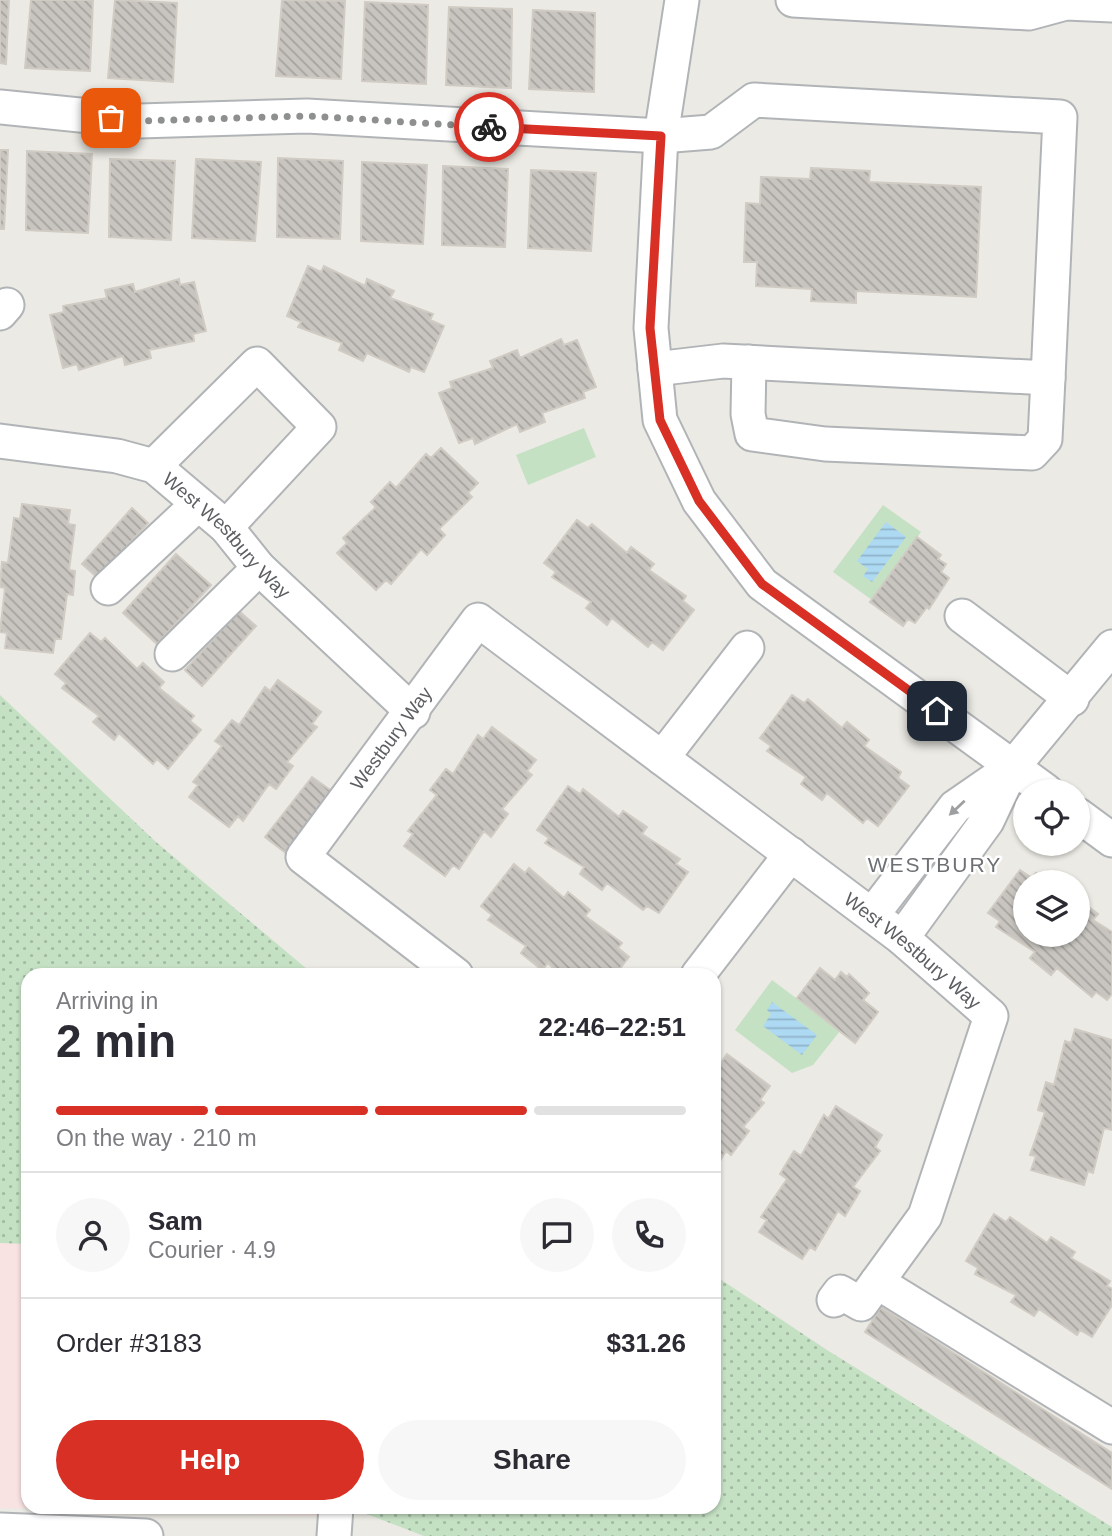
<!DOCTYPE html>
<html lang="en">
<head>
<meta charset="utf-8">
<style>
	:root { --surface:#fff; --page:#f7f7f7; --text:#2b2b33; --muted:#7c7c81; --line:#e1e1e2; --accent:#d93025 }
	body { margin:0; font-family:Helvetica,sans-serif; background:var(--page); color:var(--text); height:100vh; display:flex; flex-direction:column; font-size:26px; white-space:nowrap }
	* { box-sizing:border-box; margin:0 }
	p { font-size:23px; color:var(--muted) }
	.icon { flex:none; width:38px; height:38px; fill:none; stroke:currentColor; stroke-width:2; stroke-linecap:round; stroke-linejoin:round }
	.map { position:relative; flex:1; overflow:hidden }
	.details { position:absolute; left:21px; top:968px; width:700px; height:546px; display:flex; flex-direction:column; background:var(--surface); border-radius:21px; box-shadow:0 2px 5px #0004 }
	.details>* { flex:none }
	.fabs { position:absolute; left:1013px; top:779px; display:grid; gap:14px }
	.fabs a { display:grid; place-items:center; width:77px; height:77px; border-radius:50%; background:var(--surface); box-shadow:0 2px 5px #0004; font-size:35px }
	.pin { position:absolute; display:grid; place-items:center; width:60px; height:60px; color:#fff; margin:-30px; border-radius:14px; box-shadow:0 4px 10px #0006 }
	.courier { position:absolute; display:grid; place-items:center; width:70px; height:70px; margin:-35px; border:5px solid #d93025; border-radius:50%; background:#fff; color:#222; box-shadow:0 2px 9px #0007 }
	.overview em { font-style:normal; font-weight:800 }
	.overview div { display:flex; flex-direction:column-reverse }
	.overview { display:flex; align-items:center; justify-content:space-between; height:119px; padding:0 35px }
	h1 { font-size:46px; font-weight:800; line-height:52px }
	.bar { display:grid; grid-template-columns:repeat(4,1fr); gap:10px 7px; align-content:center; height:84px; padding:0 35px }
	.bar i { height:9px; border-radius:5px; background:var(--line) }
	.bar .current { background:var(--accent) }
	.bar p { grid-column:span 4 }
	.line { display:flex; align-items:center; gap:18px; padding:0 35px; border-top:2px solid var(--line) }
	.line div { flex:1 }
	.round { display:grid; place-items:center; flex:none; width:74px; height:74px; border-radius:37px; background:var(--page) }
	.primary-button { display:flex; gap:14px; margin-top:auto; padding:14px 35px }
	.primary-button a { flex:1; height:80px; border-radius:42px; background:var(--accent); color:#fff; font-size:28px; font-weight:800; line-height:80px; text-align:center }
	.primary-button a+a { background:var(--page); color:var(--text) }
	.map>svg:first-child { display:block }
</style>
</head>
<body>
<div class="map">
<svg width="1112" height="1536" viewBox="0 0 1112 1536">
	<defs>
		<pattern id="grass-dots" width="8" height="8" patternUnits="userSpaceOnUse" patternTransform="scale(1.75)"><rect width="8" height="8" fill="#c5e1c4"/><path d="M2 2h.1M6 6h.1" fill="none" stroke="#a3baa3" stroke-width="1.8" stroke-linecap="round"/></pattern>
		<pattern id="water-rules" width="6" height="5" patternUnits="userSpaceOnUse" patternTransform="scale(1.75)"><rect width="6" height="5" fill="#add9f3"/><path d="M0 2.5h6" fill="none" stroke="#90b3c8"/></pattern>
		<pattern id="building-back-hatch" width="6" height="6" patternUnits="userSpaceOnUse" patternTransform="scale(1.75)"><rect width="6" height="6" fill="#c8c5c0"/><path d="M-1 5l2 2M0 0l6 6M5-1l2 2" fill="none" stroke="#a6a39f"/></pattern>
	</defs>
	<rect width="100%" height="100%" fill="#eceae4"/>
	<path fill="#f8e3e2" d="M 0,960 L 28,985 L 28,1507 L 324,1507 L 324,1516 L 0,1508 Z"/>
	<path fill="url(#grass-dots)" d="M 0,695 L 156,842 L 314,975 L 28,975 L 28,1244 L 0,1243 Z
		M 714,1275 L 827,1350 L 1112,1527 L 1112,1536 L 424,1536 L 351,1508 L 320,1507 L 714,1507 Z"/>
	<path fill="#c5e1c4" d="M 584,428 L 596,457 L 528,485 L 516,455 Z
		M 883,505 L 921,532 L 872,600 L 833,572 Z
		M 772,980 L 840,1031 L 813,1065 L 792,1073 L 735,1030 Z"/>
	<path fill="url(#water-rules)" d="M 886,522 L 906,537 L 872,582 L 863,576 L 868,569 L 857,561 Z
		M 772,1002 L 817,1035 L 802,1055 L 763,1026 L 771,1014 L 767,1010 Z"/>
	<path fill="url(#building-back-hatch)" stroke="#d0cbc3" stroke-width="2" d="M 0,0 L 9,0 L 6,64 L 0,63 Z
		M 31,0 L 93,0 L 90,71 L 25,68 Z
		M 115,0 L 177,3 L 173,82 L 108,78 Z
		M 282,0 L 345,1 L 341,79 L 276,76 Z
		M 365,2 L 428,5 L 426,84 L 362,81 Z
		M 449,7 L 512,9 L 511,88 L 446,85 Z
		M 533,10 L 595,13 L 594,92 L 529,89 Z
		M 0,150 L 8,150 L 4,229 L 0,229 Z
		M 27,151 L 92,154 L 88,233 L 26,230 Z
		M 278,158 L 343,161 L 340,239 L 277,237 Z
		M 110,159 L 175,161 L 171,240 L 109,237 Z
		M 196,159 L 261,162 L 255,241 L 192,238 Z
		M 362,162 L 427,165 L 423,244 L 361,241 Z
		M 443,166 L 508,169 L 505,247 L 442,245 Z
		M 811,168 L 870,171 L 869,182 L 981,187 L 976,297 L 856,291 L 856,303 L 811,301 L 812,289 L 756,286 L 757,262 L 744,262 L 746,203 L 760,204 L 761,177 L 810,179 Z
		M 531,170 L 596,173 L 591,251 L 528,248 Z
		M 308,266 L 321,272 L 324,266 L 365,286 L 367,279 L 394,291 L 390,298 L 433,314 L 430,320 L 444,326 L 424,372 L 411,367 L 409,372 L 367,353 L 363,361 L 339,350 L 342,343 L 298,327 L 301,322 L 287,316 Z
		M 179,279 L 180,285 L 194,282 L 206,331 L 193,334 L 194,341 L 149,350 L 151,358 L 125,365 L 123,356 L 79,370 L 77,364 L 63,368 L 50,315 L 64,312 L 63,306 L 107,298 L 105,290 L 133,284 L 135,292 Z
		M 561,339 L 564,345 L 577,340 L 596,387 L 583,392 L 585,398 L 542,413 L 545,422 L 520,432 L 517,424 L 475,444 L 473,438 L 459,443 L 439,393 L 452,388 L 450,382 L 493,368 L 490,361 L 517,350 L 520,358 Z
		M 441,448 L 478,483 L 468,493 L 472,497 L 439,529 L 445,535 L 427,555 L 421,549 L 391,584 L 386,580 L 376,590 L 337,553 L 347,543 L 343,538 L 376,507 L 371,502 L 390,482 L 396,488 L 426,454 L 431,458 Z
		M 22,504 L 70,510 L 68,524 L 75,525 L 69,570 L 75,571 L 73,595 L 67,594 L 61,639 L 55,639 L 53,653 L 5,648 L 7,633 L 0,632 L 5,588 L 0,587 L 2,562 L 8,563 L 14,518 L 20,519 Z
		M 132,508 L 148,523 L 98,578 L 82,564 Z
		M 577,520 L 588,528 L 592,524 L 627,553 L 631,547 L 654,564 L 649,570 L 686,596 L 683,601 L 694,610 L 663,650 L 652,642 L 648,647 L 612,618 L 607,625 L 586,608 L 591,602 L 552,577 L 556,572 L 544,563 Z
		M 917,537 L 941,555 L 938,559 L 946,564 L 941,572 L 949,578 L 929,609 L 927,607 L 915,623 L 908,619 L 903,626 L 870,602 Z
		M 176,554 L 211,585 L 157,644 L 123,613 Z
		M 239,611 L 256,626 L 202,686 L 185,670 Z
		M 90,633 L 101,642 L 105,638 L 137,669 L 143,663 L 164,682 L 159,688 L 194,716 L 190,721 L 201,730 L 168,769 L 157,759 L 153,764 L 119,733 L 114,740 L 93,722 L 99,716 L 62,688 L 66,683 L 55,674 Z
		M 278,680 L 321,712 L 312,724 L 317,727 L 287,762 L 293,766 L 276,789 L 269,784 L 243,821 L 238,816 L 229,827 L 189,797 L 198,785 L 193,782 L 222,746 L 215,741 L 232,720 L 239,725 L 265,687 L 270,691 Z
		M 792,695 L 804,703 L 808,699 L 842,728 L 847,722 L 869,740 L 864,746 L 901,772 L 898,778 L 909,786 L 878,826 L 867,818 L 863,823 L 827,793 L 822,800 L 801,784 L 806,777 L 767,751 L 771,746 L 760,738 Z
		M 492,727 L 536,760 L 527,771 L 532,775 L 502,809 L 508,814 L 491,837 L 484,831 L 459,869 L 453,865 L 445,876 L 404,846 L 413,834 L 408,831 L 437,795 L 430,790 L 446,769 L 453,774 L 478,735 L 483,739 Z
		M 312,777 L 333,792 L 286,853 L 265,837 Z
		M 568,786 L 580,794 L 583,789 L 619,817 L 623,811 L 647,827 L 642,834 L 680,859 L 676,864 L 688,872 L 659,913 L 647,906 L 643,910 L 607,883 L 602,890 L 580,874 L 584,867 L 545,843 L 549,838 L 537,830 Z
		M 514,864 L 525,873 L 529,868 L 564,898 L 568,892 L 590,910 L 585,916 L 622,943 L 618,948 L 629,957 L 615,975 L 560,975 L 548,963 L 542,970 L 521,953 L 526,946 L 488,920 L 492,915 L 481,906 Z
		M 1020,870 L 1032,878 L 1036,873 L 1047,882 L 1026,882 L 1026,934 L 1078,934 L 1078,899 L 1098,914 L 1093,920 L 1112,932 L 1112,994 L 1107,1000 L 1096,992 L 1092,997 L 1057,968 L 1051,975 L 1030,958 L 1035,952 L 996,927 L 1000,921 L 988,913 Z
		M 820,968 L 835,980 L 841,972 L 847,977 L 849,974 L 869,993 L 863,1000 L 878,1012 L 855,1043 L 797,998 Z
		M 1075,1029 L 1112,1040 L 1112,1130 L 1104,1128 L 1093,1173 L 1088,1171 L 1084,1185 L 1031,1170 L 1036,1156 L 1030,1155 L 1045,1112 L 1038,1110 L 1046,1082 L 1054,1085 L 1065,1041 L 1071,1043 Z
		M 727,1054 L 770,1086 L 760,1100 L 764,1103 L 743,1127 L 749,1131 L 731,1155 L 726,1151 L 714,1171 L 714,1065 L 717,1068 Z
		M 836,1106 L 882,1135 L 875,1147 L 880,1151 L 853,1187 L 860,1191 L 845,1216 L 838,1211 L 815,1250 L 810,1247 L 802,1259 L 759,1232 L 767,1220 L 761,1217 L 787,1179 L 780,1174 L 794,1151 L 801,1156 L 824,1115 L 828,1119 Z
		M 994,1214 L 1006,1222 L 1010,1217 L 1047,1243 L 1051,1237 L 1075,1252 L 1071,1258 L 1110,1281 L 1107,1286 L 1112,1289 L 1112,1305 L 1092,1337 L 1080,1330 L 1077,1335 L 1039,1309 L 1034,1316 L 1011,1302 L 1016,1295 L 975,1274 L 978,1268 L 966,1261 Z
		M 881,1307 L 1112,1453 L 1112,1489 L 865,1332 Z"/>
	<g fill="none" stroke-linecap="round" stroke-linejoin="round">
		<defs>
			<g id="minor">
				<path d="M 682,0 L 661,136 L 651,328 L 660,420 L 699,501 L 762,584 L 1046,791"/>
				<path d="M 793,0 L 1029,13 L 1066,3 L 1112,5"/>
				<path d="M 0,107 L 139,121 L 307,116 L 661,136 L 711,132 L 754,100 L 1060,117 L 1048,378 L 723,361 L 655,369"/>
				<path d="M 0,313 L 7,305"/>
				<path d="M 749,362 L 748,414 L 752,434 L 825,444 L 1032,453 L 1045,439 L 1048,378"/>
				<path id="s1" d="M 0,441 L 117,456 L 154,466 L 226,527 L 259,568 L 413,712"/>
				<path d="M 154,466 L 257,364 L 319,427 L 226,527"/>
				<path d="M 108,588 L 198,504"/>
				<path d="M 962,616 L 1072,699"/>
				<path d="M 172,654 L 259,568"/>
				<path d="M 662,758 L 747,648"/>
				<path d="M 1078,815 L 1112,840"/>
				<path d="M 872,915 L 955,807 L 1010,769"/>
				<path d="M 902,938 L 987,821 L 1012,768 L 1112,647"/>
				<path id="s2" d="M 456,975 L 303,857 L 478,620 L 902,938 L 991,1016 L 925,1216 L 877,1282 L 1112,1427"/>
				<path d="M 698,975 L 791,854"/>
				<path d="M 834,1300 L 840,1292 L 861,1304 L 877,1282"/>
				<path d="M 0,1530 L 146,1536"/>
				<path d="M 334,1536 L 336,1507"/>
			</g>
		</defs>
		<use href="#minor" stroke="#b1b4b7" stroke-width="37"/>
		<use href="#minor" stroke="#fff" stroke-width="33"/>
	</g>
	<defs><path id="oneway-solid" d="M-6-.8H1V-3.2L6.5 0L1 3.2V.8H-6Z" transform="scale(1.75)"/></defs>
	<use fill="#9d9fa1" href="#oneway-solid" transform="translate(957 808) rotate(137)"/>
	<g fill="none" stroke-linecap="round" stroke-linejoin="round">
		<path stroke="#8e9090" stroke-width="7" stroke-dasharray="0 12.6" d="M 111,118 L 139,121 L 307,116 L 489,127"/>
		<path stroke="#d93025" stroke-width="9" d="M 489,127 L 661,136 L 650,328 L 660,420 L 699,501 L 762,584 L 937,711"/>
	</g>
	<g text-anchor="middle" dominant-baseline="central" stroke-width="5" stroke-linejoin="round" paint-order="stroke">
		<g font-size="19" fill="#5c5f62" stroke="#fff">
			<text stroke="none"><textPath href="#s1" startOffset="257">West Westbury Way</textPath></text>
			<text stroke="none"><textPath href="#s2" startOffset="341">Westbury Way</textPath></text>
			<text stroke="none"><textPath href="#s2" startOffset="1034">West Westbury Way</textPath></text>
		</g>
		<g font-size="21" letter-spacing="2" fill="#6d7174" stroke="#fff">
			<text x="935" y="864">WESTBURY</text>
		</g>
	</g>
</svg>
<div class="fabs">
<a><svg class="icon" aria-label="locate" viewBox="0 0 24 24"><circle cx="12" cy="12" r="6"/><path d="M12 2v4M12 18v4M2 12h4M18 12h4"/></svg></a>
<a><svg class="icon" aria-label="layers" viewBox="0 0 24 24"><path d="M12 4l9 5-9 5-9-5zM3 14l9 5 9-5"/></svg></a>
</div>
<div class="pin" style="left:111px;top:118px;background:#ea580c"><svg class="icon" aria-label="bag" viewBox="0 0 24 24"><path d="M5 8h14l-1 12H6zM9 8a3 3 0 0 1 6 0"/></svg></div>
<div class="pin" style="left:937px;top:711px;background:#1f2937"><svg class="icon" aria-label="home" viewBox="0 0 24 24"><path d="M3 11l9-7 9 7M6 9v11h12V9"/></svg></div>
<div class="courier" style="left:489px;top:127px"><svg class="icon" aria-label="bike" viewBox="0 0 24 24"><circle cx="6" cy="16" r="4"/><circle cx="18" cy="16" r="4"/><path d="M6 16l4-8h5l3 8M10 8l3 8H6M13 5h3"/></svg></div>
<section class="details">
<div class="overview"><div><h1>2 min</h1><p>Arriving in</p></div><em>22:46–22:51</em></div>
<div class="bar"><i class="current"></i><i class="current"></i><i class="current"></i><i></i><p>On the way · 210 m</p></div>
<div class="line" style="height:126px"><a class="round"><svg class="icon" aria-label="person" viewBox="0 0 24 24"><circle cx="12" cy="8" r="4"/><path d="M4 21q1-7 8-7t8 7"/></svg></a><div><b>Sam</b><p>Courier · 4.9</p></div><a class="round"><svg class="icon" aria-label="chat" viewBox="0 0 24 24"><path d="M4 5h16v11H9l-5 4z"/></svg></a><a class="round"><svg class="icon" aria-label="phone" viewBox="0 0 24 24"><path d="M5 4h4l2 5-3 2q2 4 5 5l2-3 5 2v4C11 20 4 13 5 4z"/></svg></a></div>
<div class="line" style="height:91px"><div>Order #3183</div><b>$31.26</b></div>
<div class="primary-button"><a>Help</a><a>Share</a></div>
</section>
</div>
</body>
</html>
